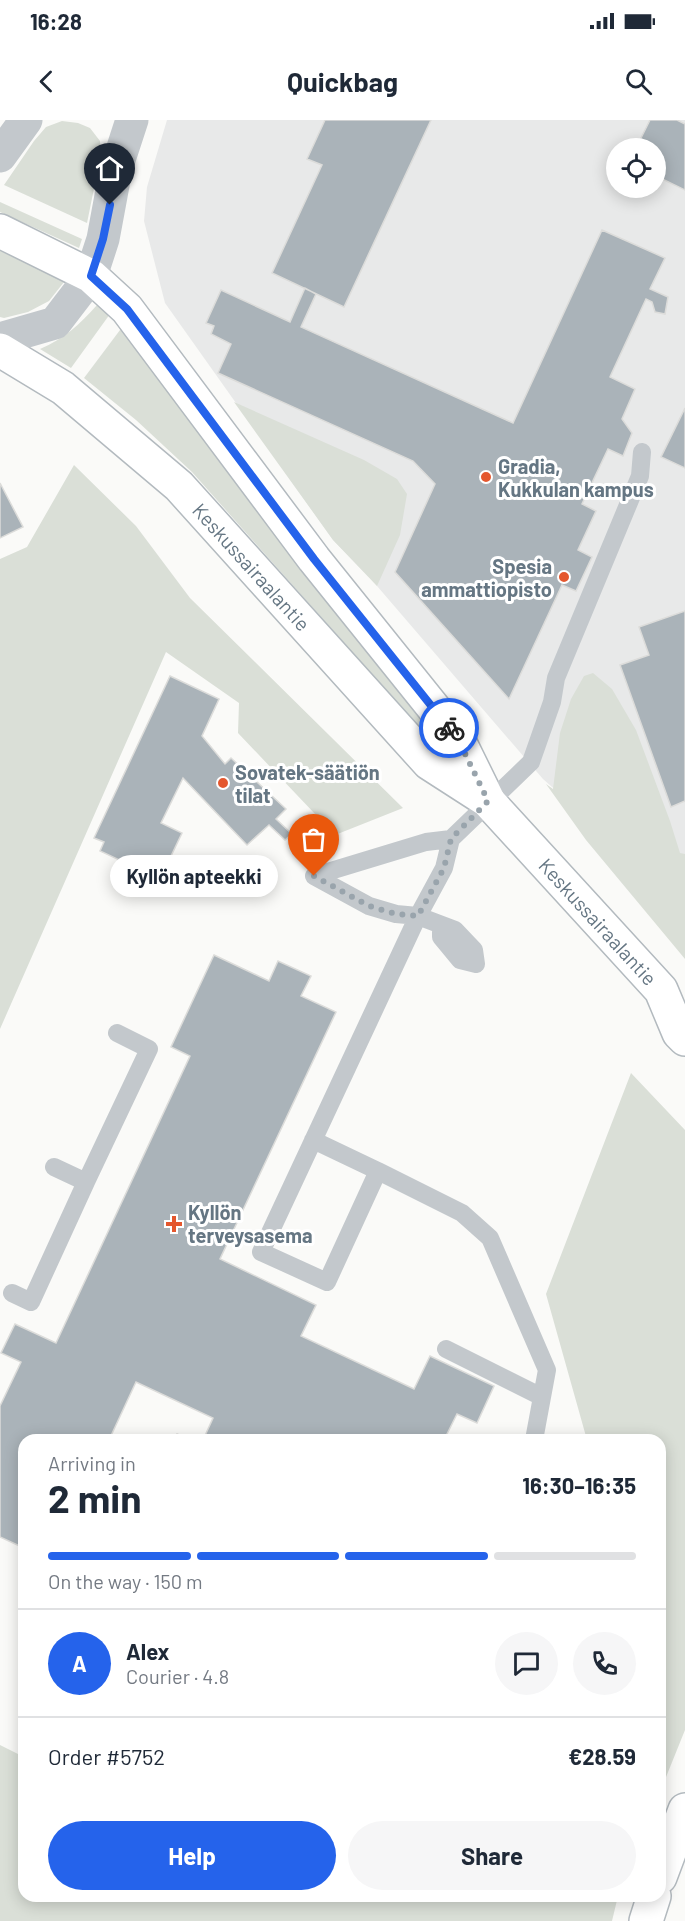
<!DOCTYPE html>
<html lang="en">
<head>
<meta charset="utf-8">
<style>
	:root { --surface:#fff; --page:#f6f6f7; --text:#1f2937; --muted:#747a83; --line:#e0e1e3; --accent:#2563eb }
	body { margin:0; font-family:Barlow,sans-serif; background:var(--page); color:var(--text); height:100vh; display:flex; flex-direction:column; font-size:22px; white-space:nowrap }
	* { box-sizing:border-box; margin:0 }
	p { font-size:20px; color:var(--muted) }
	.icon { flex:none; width:33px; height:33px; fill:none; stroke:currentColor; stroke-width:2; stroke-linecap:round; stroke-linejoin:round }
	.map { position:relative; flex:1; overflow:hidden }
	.drawer { position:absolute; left:18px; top:1314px; width:648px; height:468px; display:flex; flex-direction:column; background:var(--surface); border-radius:18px; box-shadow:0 3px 15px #0003 }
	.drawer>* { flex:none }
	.buttons { position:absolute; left:606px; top:18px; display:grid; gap:12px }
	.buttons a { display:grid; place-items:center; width:60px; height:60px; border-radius:50%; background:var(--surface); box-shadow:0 3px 15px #0003; font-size:30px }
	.pin { position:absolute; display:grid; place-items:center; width:51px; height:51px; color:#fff; margin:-62px -26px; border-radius:50% 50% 50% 0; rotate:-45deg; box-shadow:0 0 6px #0007 }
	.pin .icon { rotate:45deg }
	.courier { position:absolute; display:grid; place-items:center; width:60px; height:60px; margin:-30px; border:4px solid #2563eb; border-radius:50%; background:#fff; color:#222; box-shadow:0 2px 8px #0007 }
	.bubble { position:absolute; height:42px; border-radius:21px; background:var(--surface); box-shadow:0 3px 15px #0003; font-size:20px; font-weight:700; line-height:42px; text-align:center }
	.headline em { font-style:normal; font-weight:700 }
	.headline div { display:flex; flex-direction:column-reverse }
	.headline { display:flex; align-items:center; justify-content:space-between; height:102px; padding:0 30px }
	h1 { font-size:39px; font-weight:700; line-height:45px }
	.bar { display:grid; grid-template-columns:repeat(4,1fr); gap:9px 6px; align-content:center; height:72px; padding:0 30px }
	.bar i { height:8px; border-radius:4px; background:var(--line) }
	.bar .current { background:var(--accent) }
	.bar p { grid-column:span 4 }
	.line { display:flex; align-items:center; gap:15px; padding:0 30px; border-top:2px solid var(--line) }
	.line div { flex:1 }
	.round { display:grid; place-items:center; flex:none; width:63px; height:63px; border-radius:32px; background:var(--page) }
	.action { display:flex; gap:12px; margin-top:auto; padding:12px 30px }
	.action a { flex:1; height:69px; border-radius:36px; background:var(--accent); color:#fff; font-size:24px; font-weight:700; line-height:69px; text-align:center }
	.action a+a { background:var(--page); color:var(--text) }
	.status { display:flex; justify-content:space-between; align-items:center; height:42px; padding:0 30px; background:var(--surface); direction:ltr }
	.status svg { height:16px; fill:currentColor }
	header { display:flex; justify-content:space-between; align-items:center; height:78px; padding:0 30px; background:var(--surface); font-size:27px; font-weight:700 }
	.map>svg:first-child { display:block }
</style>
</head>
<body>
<div class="status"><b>16:28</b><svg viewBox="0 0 49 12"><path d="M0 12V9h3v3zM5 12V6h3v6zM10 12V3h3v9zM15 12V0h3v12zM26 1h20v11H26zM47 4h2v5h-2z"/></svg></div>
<header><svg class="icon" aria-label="back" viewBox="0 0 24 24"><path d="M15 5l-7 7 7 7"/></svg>Quickbag<svg class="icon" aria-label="search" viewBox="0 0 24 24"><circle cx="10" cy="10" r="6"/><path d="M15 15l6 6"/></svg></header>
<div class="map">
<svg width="685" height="1801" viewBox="0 0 685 1801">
	<rect width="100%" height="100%" fill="#fafaf8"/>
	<path fill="#e8e9e9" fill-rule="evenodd" d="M 167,0 L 685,0 L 685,734 L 680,734 L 656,759 L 543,659 L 371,459 L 333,420 L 165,183 L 144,101 L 147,67 ZM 616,28 L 656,28 L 656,68 L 616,68 Z"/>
	<path fill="#dadfd7" d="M 62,1 L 78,3 L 90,8 L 100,21 L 101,34 L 87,103 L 4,65 L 34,21 L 46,7 Z
		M 0,82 L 82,119 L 79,128 L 0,92 Z
		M 0,126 L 53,151 L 64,162 L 49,181 L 28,192 L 4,198 L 0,197 Z
		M 97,185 L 110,194 L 71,248 L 40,229 C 64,219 80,204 97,185 Z
		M 123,206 L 203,307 L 279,419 L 347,506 L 441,617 L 433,623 L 192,352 L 136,300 L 84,258 Z
		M 234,282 L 364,340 L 397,359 L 407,374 L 400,415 L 377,466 L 333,420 Z
		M 74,345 L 136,406 L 190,478 L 403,688 L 335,715 L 238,613 L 239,583 L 166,532 L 0,909 L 0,439 L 27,427 Z
		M 593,553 L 612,569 L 636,610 L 670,701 L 680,733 L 685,734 L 685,839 L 586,720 L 546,664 L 553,669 L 560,613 L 571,579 L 584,556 Z
		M 631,953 L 685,1010 L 685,1610 L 660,1672 L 660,1320 L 587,1320 L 546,1174 Z
		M 0,1625 L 24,1637 L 24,1776 L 618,1776 L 612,1801 L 0,1801 Z"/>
	<path fill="#aab3b9" stroke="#dcdcda" stroke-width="1.5" d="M 325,0 L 431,0 L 344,187 L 272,153 L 322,45 L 307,39 Z
		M 650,0 L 677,0 L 685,4 L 685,70 L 656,56 L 656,28 L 636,28 Z
		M 602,110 L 665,138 L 650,169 L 668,177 L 665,194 L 655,192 L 652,182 L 646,179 L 610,257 L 635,269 L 622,299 L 632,313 L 623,336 L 608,329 L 582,384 L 596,391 L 578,430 L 592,437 L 576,471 L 562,465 L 509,579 L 395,452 L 435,364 L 413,341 L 218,253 L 231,224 L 211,214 L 214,206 L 206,203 L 221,170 L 290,202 L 305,168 L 316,174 L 301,207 L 513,303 Z
		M 685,288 L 685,348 L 661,337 Z
		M 0,363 L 23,407 L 0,418 Z
		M 685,491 L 685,681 L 671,687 L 620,545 L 649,535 L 639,507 Z
		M 170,556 L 219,579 L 202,616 L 225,644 L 231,638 L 286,689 L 276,699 L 292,714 L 285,720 L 269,705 L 247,725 L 183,658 L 161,703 L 182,713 L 160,759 L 100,731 L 104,722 L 94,718 Z
		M 214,835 L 269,861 L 278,841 L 311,856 L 301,876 L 336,892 L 220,1139 L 316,1185 L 301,1216 L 414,1269 L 430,1236 L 494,1266 L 477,1303 L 457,1294 L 444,1320 L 203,1320 L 213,1298 L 136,1262 L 109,1320 L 24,1320 L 24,1428 L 0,1417 L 0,1286 L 21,1242 L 1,1233 L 15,1204 L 56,1223 L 190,936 L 171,927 Z
		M 177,1314 L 191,1320 L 175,1320 Z"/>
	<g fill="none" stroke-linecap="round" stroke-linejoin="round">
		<defs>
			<g id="secondary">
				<path d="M 0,111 L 91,156 L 127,189 L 314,439 L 457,617 L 488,680"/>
				<path id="s1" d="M 0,230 L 63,268 L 179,366 L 429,643 L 488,681 L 661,870 L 679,913 L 685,919"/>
				<path d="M 660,1757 L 685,1690"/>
				<path d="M 646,1801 L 654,1776"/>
			</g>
		</defs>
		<use href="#secondary" stroke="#b3babf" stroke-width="36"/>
		<path stroke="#c3c8cc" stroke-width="18" d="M 314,756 L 369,786 L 396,794 L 418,796 L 455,810 L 474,830 L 476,844 L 460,840 L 441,817 L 441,806
			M 314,756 L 426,722 L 451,719
			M 313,1020 L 378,1051 L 327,1162 L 261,1132 L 418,796 L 444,748 L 451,719 L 531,642 L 552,582 L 556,558 L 640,356 L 642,332
			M 54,1047 L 86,1062 L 149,929 L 117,913
			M 378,1051 L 462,1093 L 490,1118 L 547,1250 L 534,1320
			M 12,1173 L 31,1182 L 86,1062
			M 446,1229 L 542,1277"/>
		<path stroke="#c3c8cc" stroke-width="33" d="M 0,36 L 26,0
			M 0,219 L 55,203 L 91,156 L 103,119 L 116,49 L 132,0"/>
		<use href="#secondary" stroke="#fff" stroke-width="33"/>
	</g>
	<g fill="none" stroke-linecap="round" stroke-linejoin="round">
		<path stroke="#99a4ac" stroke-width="6" stroke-dasharray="0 10.8" d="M 314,756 L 369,786 L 396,794 L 418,796 L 444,748 L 451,719 L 488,681 L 457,617 L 449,608"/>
		<path stroke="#2563eb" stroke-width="8" d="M 110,85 L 103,119 L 91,156 L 127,189 L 314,439 L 449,608"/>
	</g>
	<g fill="#e4572e" stroke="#fff" stroke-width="2">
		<circle cx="486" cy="357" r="6"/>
		<circle cx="564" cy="457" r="6"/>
		<circle cx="223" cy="663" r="6"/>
		<path d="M171 1095h6v6h6v6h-6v6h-6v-6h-6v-6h6z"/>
	</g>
	<g text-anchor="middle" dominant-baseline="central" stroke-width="6" stroke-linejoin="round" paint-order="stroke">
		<g font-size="20" font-weight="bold" fill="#657683" stroke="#fff" text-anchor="start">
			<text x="498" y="346">Gradia,<tspan x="498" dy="23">Kukkulan kampus</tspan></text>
			<text x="552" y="446" text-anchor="end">Spesia<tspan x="552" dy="23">ammattiopisto</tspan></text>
			<text x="235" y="652">Sovatek-säätiön<tspan x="235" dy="23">tilat</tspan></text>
			<text x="188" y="1092">Kyllön<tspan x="188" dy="23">terveysasema</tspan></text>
		</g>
		<g font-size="20" fill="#657683" stroke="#fff">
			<text stroke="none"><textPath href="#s1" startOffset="334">Keskussairaalantie</textPath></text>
			<text stroke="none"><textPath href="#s1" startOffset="832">Keskussairaalantie</textPath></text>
		</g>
	</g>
</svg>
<div class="buttons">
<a><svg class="icon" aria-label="locate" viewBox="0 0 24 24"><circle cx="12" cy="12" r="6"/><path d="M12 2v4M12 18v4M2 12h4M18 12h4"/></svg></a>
</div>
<div class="pin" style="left:314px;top:756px;background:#ea580c"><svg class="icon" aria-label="bag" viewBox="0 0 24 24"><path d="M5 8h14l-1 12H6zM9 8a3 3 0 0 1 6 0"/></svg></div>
<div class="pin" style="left:110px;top:85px;background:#1f2937"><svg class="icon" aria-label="home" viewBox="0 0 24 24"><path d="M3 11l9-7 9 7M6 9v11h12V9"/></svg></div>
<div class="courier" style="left:449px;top:608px"><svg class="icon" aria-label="bike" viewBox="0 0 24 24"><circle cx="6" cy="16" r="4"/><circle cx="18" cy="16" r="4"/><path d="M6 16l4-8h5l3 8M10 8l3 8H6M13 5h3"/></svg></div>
<div class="bubble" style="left:110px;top:735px;width:168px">Kyllön apteekki</div>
<section class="drawer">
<div class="headline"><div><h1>2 min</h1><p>Arriving in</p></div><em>16:30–16:35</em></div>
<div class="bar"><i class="current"></i><i class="current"></i><i class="current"></i><i></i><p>On the way · 150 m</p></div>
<div class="line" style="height:108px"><b class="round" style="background:var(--accent);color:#fff">A</b><div><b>Alex</b><p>Courier · 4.8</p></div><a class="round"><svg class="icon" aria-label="chat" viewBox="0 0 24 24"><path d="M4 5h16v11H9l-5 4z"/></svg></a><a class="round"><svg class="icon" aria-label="phone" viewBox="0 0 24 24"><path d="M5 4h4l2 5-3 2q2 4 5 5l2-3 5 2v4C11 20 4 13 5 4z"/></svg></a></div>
<div class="line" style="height:78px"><div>Order #5752</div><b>€28.59</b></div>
<div class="action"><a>Help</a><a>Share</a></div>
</section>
</div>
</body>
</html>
